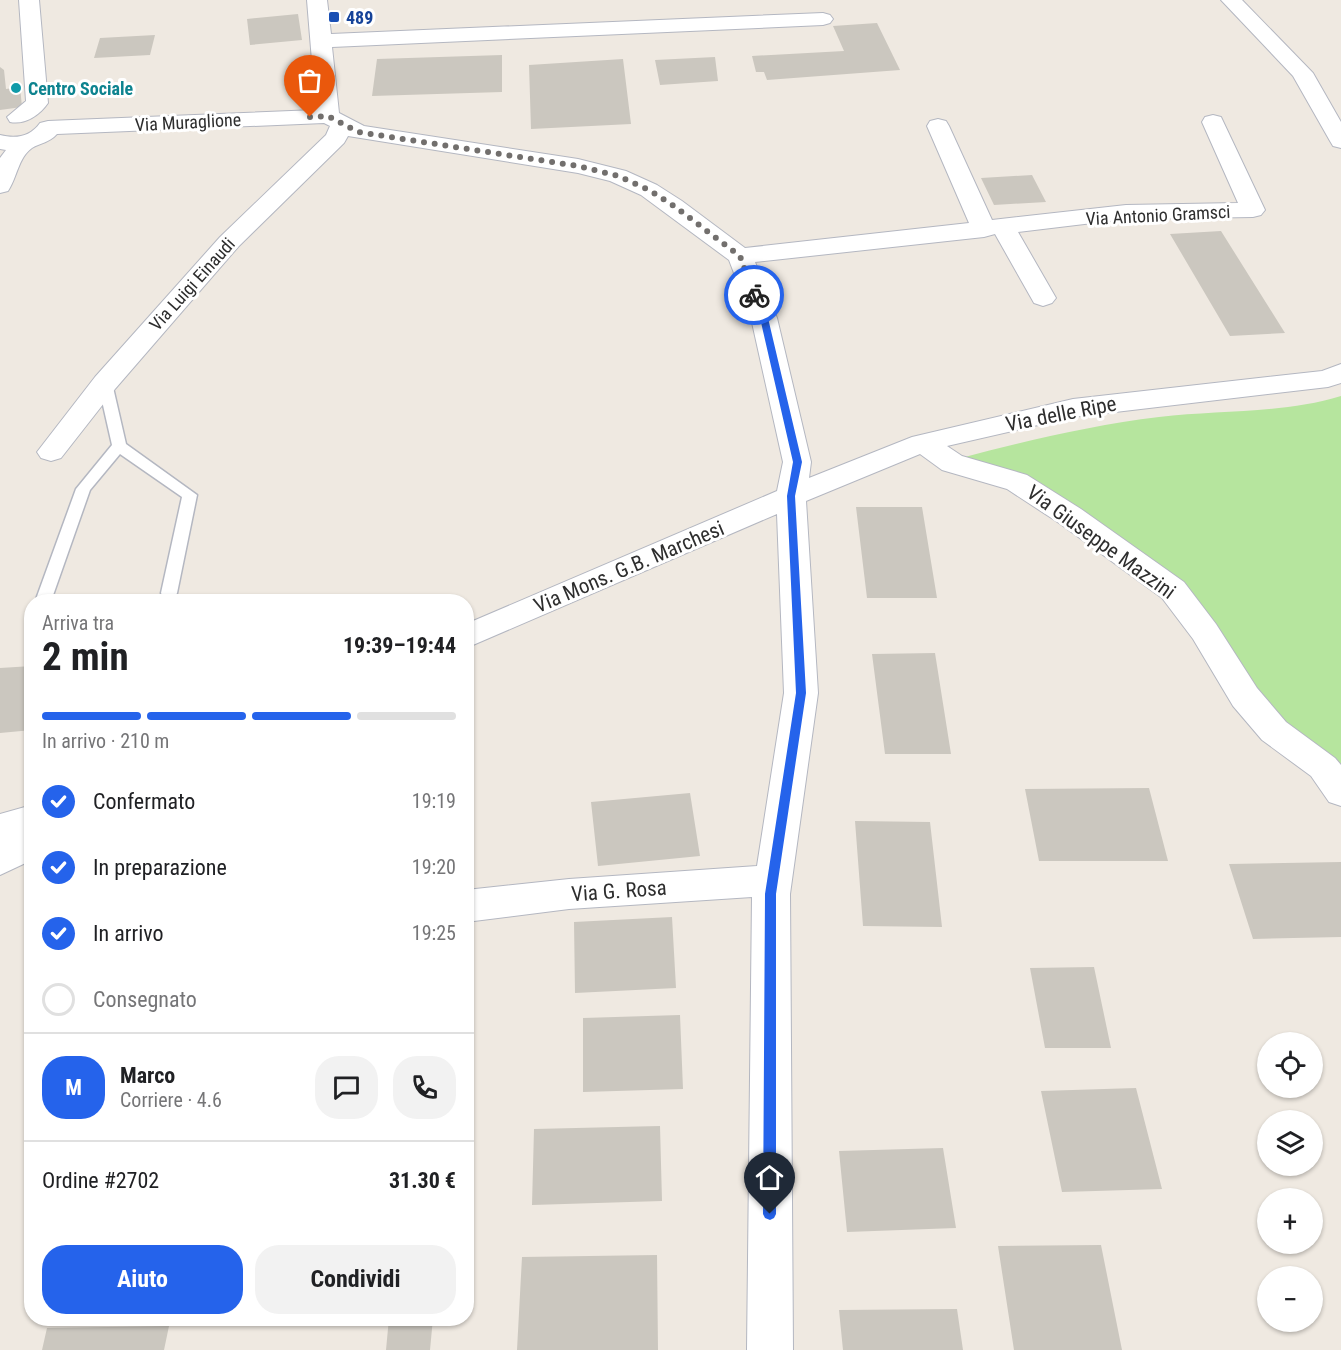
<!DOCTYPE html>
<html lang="it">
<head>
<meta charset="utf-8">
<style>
	:root { --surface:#fff; --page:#f2f2f2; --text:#202124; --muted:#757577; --line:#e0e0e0; --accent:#2563eb }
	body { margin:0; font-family:"Roboto Condensed",sans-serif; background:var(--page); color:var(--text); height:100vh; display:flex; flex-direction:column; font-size:22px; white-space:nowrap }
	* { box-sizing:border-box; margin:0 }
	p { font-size:20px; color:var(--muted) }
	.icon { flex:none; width:33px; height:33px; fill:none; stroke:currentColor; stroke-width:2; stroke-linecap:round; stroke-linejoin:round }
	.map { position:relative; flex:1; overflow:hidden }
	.details { position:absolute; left:24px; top:594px; width:450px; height:732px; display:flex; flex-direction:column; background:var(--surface); border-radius:24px; box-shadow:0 2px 4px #0004 }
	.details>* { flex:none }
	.fabs { position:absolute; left:1257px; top:1032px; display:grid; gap:12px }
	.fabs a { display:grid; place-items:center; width:66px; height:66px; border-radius:50%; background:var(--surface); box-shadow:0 2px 4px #0004; font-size:30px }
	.pin { position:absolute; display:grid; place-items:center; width:51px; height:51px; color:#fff; margin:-62px -26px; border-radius:50% 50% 50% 0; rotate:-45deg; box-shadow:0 0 6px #0007 }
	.pin .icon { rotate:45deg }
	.courier { position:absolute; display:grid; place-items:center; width:60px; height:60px; margin:-30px; border:4px solid #2563eb; border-radius:50%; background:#fff; color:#222; box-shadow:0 2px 8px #0007 }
	.summary em { font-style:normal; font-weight:700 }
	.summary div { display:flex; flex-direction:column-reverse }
	.summary { display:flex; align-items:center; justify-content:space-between; height:102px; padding:0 18px }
	h1 { font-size:39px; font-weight:700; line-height:45px }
	.bar { display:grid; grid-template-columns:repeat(4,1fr); gap:9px 6px; align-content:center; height:72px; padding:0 18px }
	.bar i { height:8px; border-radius:4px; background:var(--line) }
	.bar .on { background:var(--accent) }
	.bar p { grid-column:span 4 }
	.line { display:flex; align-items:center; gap:15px; padding:0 18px; border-top:2px solid var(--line) }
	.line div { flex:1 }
	.round { display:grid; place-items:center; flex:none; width:63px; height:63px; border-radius:24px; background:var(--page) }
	ol { padding:0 18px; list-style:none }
	li { display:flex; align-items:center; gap:18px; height:66px }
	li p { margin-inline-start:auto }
	li .icon { padding:6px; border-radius:50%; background:var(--accent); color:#fff; stroke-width:4 }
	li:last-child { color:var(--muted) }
	li i { width:33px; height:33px; border:3px solid var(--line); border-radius:50% }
	.cta { display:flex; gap:12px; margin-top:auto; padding:12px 18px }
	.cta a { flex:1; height:69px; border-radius:24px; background:var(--accent); color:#fff; font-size:24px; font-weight:700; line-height:69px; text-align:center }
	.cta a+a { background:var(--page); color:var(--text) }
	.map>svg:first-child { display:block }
</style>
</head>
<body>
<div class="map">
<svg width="1341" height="1350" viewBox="0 0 1341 1350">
	<rect width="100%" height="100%" fill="#efe9e1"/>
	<path fill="#b6e59e" d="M 1341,396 L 1341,775 L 1296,739 L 1206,621 L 961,458 C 1026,441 1092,425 1159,417 C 1219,410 1282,414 1341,396 Z"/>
	<path fill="#cbc7bf" d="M 298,14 L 302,40 L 250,45 L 247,19 Z
		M 877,23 L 900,70 L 767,80 L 764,72 L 756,72 L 752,56 L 844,51 L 833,26 Z
		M 155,35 L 150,55 L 94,58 L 100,38 Z
		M 502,55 L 502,92 L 372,96 L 377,59 Z
		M 715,57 L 718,81 L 660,85 L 655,60 Z
		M 623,59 L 631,124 L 531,129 L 529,65 Z
		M 0,67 L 4,70 L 6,89 L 20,87 L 22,107 L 0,110 Z
		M 1032,175 L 1046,202 L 994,205 L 981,178 Z
		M 1221,231 L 1285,333 L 1230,336 L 1170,234 Z
		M 856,507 L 922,507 L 937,598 L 867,598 Z
		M 935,653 L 951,754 L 885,754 L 872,654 Z
		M 32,666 L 32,730 L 0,733 L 0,668 Z
		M 1149,788 L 1168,861 L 1039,861 L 1025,789 Z
		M 690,793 L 700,856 L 598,866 L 591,802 Z
		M 855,821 L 930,822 L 942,927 L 863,926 Z
		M 1341,862 L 1341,937 L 1253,939 L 1229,864 Z
		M 672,917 L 676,988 L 575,993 L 574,922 Z
		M 1094,967 L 1111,1048 L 1045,1048 L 1030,968 Z
		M 680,1015 L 683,1089 L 583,1092 L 583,1018 Z
		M 1136,1088 L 1162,1189 L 1062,1192 L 1041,1091 Z
		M 660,1126 L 662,1201 L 532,1205 L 534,1129 Z
		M 943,1148 L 956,1228 L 847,1232 L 839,1151 Z
		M 1101,1245 L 1122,1350 L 1014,1350 L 998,1246 Z
		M 657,1255 L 658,1350 L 517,1350 L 522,1257 Z
		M 957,1309 L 963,1350 L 843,1350 L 839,1310 Z
		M 389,1318 L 433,1318 L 430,1350 L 386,1350 Z
		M 169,1326 L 164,1350 L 42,1350 L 47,1328 Z"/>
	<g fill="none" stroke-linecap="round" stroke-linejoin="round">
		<defs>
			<path id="lane" d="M 105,379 L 112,383 L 126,444 L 197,495 L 177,593 L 175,597 L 163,597 L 161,593 L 182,497 L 120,454 L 90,490 L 51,601 L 35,602 L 76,489 L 112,445 L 98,383 Z"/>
			<path id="street" d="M 19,0 L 39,0 L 48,103 C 40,115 25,125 10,122 L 7,117 L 26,101 Z
				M 307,0 L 327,0 L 331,34 L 823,13 L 830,15 L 833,19 L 830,23 L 823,25 L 332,47 L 339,113 L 364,126 L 578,159 L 626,171 L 657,185 L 682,201 L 745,248 L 969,223 L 927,126 L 930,121 L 938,119 L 946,121 L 949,126 L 992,220 L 1126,205 L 1238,203 L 1202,122 L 1205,117 L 1213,115 L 1221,117 L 1265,210 L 1261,215 L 1253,217 L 1126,219 L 1018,232 L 1056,298 L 1052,303 L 1043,306 L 1034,303 L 995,234 L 984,237 L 755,262 L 777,318 L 811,462 L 809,478 L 912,437 L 1073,399 L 1322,371 L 1341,364 L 1341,383 L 1328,387 L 1073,417 L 947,446 L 962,456 L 1027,475 L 1081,509 L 1184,582 L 1216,624 L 1257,688 L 1286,722 L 1335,758 L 1341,765 L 1341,806 L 1329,802 L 1311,776 L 1262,740 L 1233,706 L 1193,639 L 1162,598 L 1059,523 L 1007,489 L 942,470 L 920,454 L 806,501 L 818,693 L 790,894 L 793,1350 L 747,1350 L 752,897 L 569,909 L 466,922 L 466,890 L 569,879 L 757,866 L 784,693 L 777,514 L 466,648 L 466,624 L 777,491 L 783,462 L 751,318 L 729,260 L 641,195 L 610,181 L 578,173 L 348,136 L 344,143 L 238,247 L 115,389 L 61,458 L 51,461 L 41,458 L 37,452 L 95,377 L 220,237 L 326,135 L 330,126 L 324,123 L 57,134 C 49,143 40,143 32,148 C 18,158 17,178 8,191 L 0,193 L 0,158 L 6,150 L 0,149 L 0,135 C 16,139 30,137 40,123 L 48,121 L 316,110 Z
				M 1221,0 L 1242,0 L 1313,73 L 1341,122 L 1341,148 L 1333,146 L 1330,141 L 1293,76 Z
				M 32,805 L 32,860 L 0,875 L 0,814 Z"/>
		</defs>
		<use href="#lane" stroke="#b4b7c1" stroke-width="3"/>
		<use href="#street" stroke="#b4b7c1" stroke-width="2"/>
		<use href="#lane" fill="#fff" fill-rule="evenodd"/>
		<use href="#street" fill="#fff" fill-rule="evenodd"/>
	</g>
	<path fill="#2563eb" d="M 752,293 L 758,295 L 768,318 L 802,462 L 795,496 L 806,693 L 776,894 L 776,1214 L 774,1218 L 770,1220 L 765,1218 L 763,1214 L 765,894 L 796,693 L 787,496 L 793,462 L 760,318 Z"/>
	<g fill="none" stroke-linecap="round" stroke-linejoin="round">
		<path stroke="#726f6d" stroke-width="6" stroke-dasharray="0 10.8" d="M 310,117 L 328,116 L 358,132 L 578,166 L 618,176 L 649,190 L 674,206 L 740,256 L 754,295"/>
	</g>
	<rect fill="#1a4fb4" stroke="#fff" stroke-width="2" x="328" y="11" width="12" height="12" rx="3"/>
	<circle fill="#0f9aa8" stroke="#fff" stroke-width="2" cx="16" cy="88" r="6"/>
	<g text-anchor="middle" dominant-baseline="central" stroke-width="6" stroke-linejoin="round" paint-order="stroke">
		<g font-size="18" font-weight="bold" fill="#164399" stroke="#fff" text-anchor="start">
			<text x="346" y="17">489</text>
		</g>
		<g font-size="18" font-weight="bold" fill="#0d838f" stroke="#fff" text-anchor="start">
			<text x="28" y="88">Centro Sociale</text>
		</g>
		<g font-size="18" fill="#2e2e2e" stroke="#fff">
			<text transform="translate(188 122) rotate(-3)">Via Muraglione</text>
			<text transform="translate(1158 215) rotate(-3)">Via Antonio Gramsci</text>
			<text transform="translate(192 284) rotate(-48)">Via Luigi Einaudi</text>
		</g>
		<g font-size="21" fill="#2e2e2e" stroke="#fff">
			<text transform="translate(1061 414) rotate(-11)">Via delle Ripe</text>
			<text transform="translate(1101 542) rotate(36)">Via Giuseppe Mazzini</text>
			<text transform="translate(629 567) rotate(-23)">Via Mons. G.B. Marchesi</text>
			<text transform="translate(619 891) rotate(-4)">Via G. Rosa</text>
		</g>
	</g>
</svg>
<div class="fabs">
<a><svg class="icon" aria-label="locate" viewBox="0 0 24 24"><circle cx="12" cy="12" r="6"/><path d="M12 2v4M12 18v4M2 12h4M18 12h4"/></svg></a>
<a><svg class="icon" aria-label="layers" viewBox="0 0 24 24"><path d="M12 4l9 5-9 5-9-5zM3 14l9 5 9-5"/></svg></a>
<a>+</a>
<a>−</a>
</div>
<div class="pin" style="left:310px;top:117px;background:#ea580c"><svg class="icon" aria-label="bag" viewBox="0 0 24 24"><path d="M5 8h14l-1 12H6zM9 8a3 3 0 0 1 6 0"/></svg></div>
<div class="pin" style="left:770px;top:1214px;background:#1f2937"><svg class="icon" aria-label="home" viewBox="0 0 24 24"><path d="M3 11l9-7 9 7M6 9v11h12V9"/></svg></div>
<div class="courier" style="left:754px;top:295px"><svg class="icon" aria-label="bike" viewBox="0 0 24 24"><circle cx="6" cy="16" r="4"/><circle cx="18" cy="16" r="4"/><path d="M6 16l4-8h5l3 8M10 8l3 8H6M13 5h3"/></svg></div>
<section class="details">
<div class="summary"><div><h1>2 min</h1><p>Arriva tra</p></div><em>19:39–19:44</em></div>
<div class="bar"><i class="on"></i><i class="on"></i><i class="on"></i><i></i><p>In arrivo · 210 m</p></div>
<ol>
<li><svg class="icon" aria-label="check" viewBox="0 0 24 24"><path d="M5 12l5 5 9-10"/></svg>Confermato<p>19:19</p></li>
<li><svg class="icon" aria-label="check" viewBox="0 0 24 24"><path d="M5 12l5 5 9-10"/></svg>In preparazione<p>19:20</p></li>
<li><svg class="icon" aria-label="check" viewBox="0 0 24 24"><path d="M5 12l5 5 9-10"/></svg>In arrivo<p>19:25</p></li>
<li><i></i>Consegnato</li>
</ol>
<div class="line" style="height:108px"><b class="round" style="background:var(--accent);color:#fff">M</b><div><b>Marco</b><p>Corriere · 4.6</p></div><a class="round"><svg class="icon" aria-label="chat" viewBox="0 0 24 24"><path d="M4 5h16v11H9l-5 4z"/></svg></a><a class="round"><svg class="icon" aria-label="phone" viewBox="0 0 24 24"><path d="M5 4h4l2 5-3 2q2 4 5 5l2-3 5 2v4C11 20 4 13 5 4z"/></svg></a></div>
<div class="line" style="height:78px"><div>Ordine #2702</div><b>31.30 €</b></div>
<div class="cta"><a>Aiuto</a><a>Condividi</a></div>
</section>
</div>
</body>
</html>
